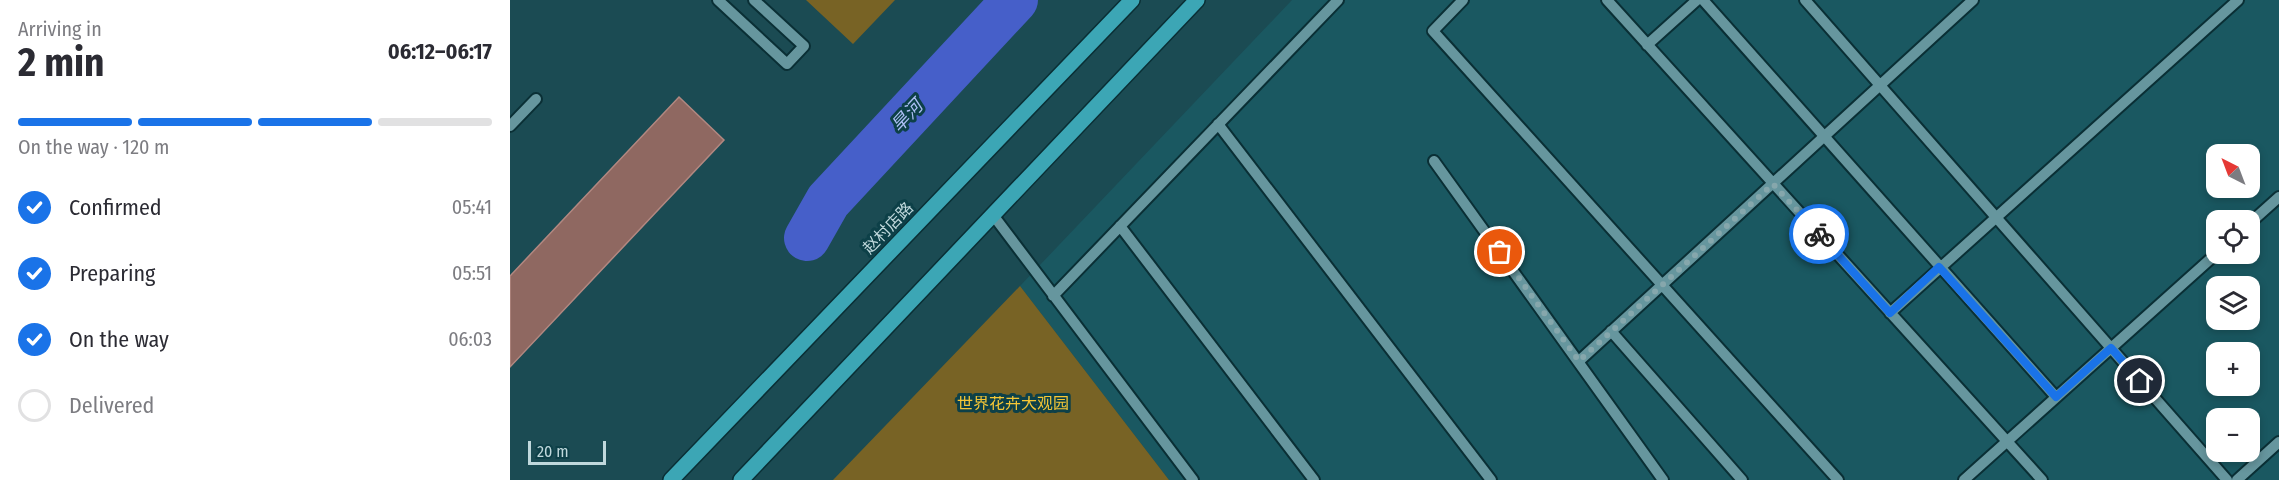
<!DOCTYPE html>
<html lang="en">
<head>
<meta charset="utf-8">
<style>
	:root { --surface:#fff; --page:#f7f7f7; --text:#2b2b33; --muted:#7c7c81; --line:#e1e1e2; --accent:#1a73e8 }
	body { margin:0; font-family:"Fira Sans Condensed","Noto Sans SC",sans-serif; background:var(--page); color:var(--text); height:100vh; display:flex; flex-direction:column; font-size:22px; white-space:nowrap }
	* { box-sizing:border-box; margin:0 }
	p { font-size:20px; color:var(--muted) }
	.icon { flex:none; width:33px; height:33px; fill:none; stroke:currentColor; stroke-width:2; stroke-linecap:round; stroke-linejoin:round }
	.map { position:relative; flex:1; overflow:hidden }
	.drawer { display:flex; flex-direction:column; background:var(--surface); width:510px }
	.drawer>* { flex:none }
	.needle { width:39px; rotate:318deg }
	.controls { position:absolute; left:1696px; top:144px; display:grid; gap:12px }
	.controls a { display:grid; place-items:center; width:54px; height:54px; border-radius:12px; background:var(--surface); box-shadow:0 3px 9px #0003; font-size:30px }
	.scale { position:absolute; left:18px; bottom:15px; width:78px; box-sizing:border-box; padding-left:6px; border:3px solid #c0d8dc; border-top:0; font-size:16px; line-height:21px; white-space:nowrap; color:#c0d8dc; -webkit-text-stroke:4px #0d4048; paint-order:stroke }
	.pin { position:absolute; display:grid; place-items:center; width:51px; height:51px; color:#fff; margin:-26px; border:3px solid #fff; border-radius:50%; box-shadow:0 2px 6px #0007 }
	.courier { position:absolute; display:grid; place-items:center; width:60px; height:60px; margin:-30px; border:4px solid #1a73e8; border-radius:50%; background:#fff; color:#222; box-shadow:0 2px 8px #0007 }
	.headline em { font-style:normal; font-weight:700 }
	.headline div { display:flex; flex-direction:column-reverse }
	.headline { display:flex; align-items:center; justify-content:space-between; height:102px; padding:0 18px }
	h1 { font-size:39px; font-weight:700; line-height:45px }
	.bar { display:grid; grid-template-columns:repeat(4,1fr); gap:9px 6px; align-content:center; height:72px; padding:0 18px }
	.bar i { height:8px; border-radius:4px; background:var(--line) }
	.bar .active { background:var(--accent) }
	.bar p { grid-column:span 4 }
	ol { padding:0 18px; list-style:none }
	li { display:flex; align-items:center; gap:18px; height:66px }
	li p { margin-inline-start:auto }
	li .icon { padding:6px; border-radius:50%; background:var(--accent); color:#fff; stroke-width:4 }
	li:last-child { color:var(--muted) }
	li i { width:33px; height:33px; border:3px solid var(--line); border-radius:50% }
	main { display:flex; flex:1; min-height:0 }
	.map>svg:first-child { display:block }
</style>
</head>
<body>
<main>
<section class="drawer">
<div class="headline"><div><h1>2 min</h1><p>Arriving in</p></div><em>06:12–06:17</em></div>
<div class="bar"><i class="active"></i><i class="active"></i><i class="active"></i><i></i><p>On the way · 120 m</p></div>
<ol>
<li><svg class="icon" aria-label="check" viewBox="0 0 24 24"><path d="M5 12l5 5 9-10"/></svg>Confirmed<p>05:41</p></li>
<li><svg class="icon" aria-label="check" viewBox="0 0 24 24"><path d="M5 12l5 5 9-10"/></svg>Preparing<p>05:51</p></li>
<li><svg class="icon" aria-label="check" viewBox="0 0 24 24"><path d="M5 12l5 5 9-10"/></svg>On the way<p>06:03</p></li>
<li><i></i>Delivered</li>
</ol>
</section>
<div class="map">
<svg width="1769" height="480" viewBox="0 0 1769 480">
	<rect width="100%" height="100%" fill="#1b4b53"/>
	<path fill="#1a5861" fill-rule="evenodd" d="M 782,0 L 1769,0 L 1769,480 L 659,480 L 510,286 ZM 1707,154 L 1740,154 L 1740,188 L 1707,188 ZM 1707,220 L 1740,220 L 1740,254 L 1707,254 ZM 1707,286 L 1740,286 L 1740,320 L 1707,320 ZM 1707,352 L 1740,352 L 1740,386 L 1707,386 ZM 1707,418 L 1740,418 L 1740,452 L 1707,452 Z"/>
	<path fill="#786325" d="M 296,0 L 385,0 L 343,44 Z
		M 510,286 L 659,480 L 323,480 Z"/>
	<g fill="none" stroke-linecap="round" stroke-linejoin="round">
		<path stroke="#465fc9" stroke-width="46" d="M 297,238 L 318,201 L 505,0"/>
	</g>
	<path fill="#8f6861" stroke="#b28881" stroke-width="1.5" d="M 169,97 L 214,140 L 0,367 L 0,276 Z"/>
	<g fill="none" stroke-linecap="round" stroke-linejoin="round">
		<defs>
			<path id="minor" d="M 208,0 L 277,64 L 294,46 L 244,0
				M 953,0 L 923,31 L 1328,480
				M 1097,0 L 1532,480
				M 1193,0 L 1546,397
				M 1295,0 L 1717,480
				M 1137,45 L 1187,0
				M 708,124 L 981,480
				M 0,126 L 26,99
				M 924,161 L 1153,480
				M 483,215 L 683,480
				M 1740,223 L 1769,197
				M 610,226 L 804,480
				M 543,296 L 828,0
				M 1380,313 L 1728,0
				M 1101,331 L 1232,480
				M 1069,361 L 1463,0
				M 1454,480 L 1707,253
				M 1727,480 L 1769,442"/>
			<path id="major" d="M 161,480 L 622,0
				M 231,480 L 687,0"/>
		</defs>
		<use href="#minor" stroke="#0a2f35" stroke-width="14"/>
		<use href="#major" stroke="#0a2f35" stroke-width="18"/>
		<use href="#minor" stroke="#66969e" stroke-width="10"/>
		<use href="#major" stroke="#3ca6b5" stroke-width="15"/>
	</g>
	<g fill="none" stroke-linecap="round" stroke-linejoin="round">
		<path stroke="#86a7ac" stroke-width="6" stroke-dasharray="0 10.8" d="M 990,252 L 1069,361 L 1263,184 L 1309,234"/>
		<path stroke="#1a73e8" stroke-width="8" d="M 1309,234 L 1380,313 L 1429,267 L 1546,397 L 1601,348 L 1630,381"/>
	</g>
	<g text-anchor="middle" dominant-baseline="central" stroke-width="6" stroke-linejoin="round" paint-order="stroke">
		<g font-size="16" fill="#c0d8dc" stroke="#0d4048">
			<text transform="translate(378 228) rotate(-46)">赵村店路</text>
		</g>
		<g font-size="16" fill="#f4c636" stroke="#0d4048">
			<text x="503" y="403">世界花卉大观园</text>
		</g>
		<g font-size="18" font-style="italic" fill="#adbff5" stroke="#0d4048">
			<text transform="translate(397 116) rotate(-47)">旱河</text>
		</g>
	</g>
</svg>
<div class="controls">
<a><svg class="needle" viewBox="-14 -14 28 28"><path d="M0-13l5 13h-10z" fill="#e53935"/><path d="M0 13l5-13h-10z" fill="#7c7c81"/></svg></a>
<a><svg class="icon" aria-label="locate" viewBox="0 0 24 24"><circle cx="12" cy="12" r="6"/><path d="M12 2v4M12 18v4M2 12h4M18 12h4"/></svg></a>
<a><svg class="icon" aria-label="layers" viewBox="0 0 24 24"><path d="M12 4l9 5-9 5-9-5zM3 14l9 5 9-5"/></svg></a>
<a>+</a>
<a>−</a>
</div>
<div class="scale">20 m</div>
<div class="pin" style="left:990px;top:252px;background:#ea580c"><svg class="icon" aria-label="bag" viewBox="0 0 24 24"><path d="M5 8h14l-1 12H6zM9 8a3 3 0 0 1 6 0"/></svg></div>
<div class="pin" style="left:1630px;top:381px;background:#1f2937"><svg class="icon" aria-label="home" viewBox="0 0 24 24"><path d="M3 11l9-7 9 7M6 9v11h12V9"/></svg></div>
<div class="courier" style="left:1309px;top:234px"><svg class="icon" aria-label="bike" viewBox="0 0 24 24"><circle cx="6" cy="16" r="4"/><circle cx="18" cy="16" r="4"/><path d="M6 16l4-8h5l3 8M10 8l3 8H6M13 5h3"/></svg></div>
</div>
</main>
</body>
</html>
